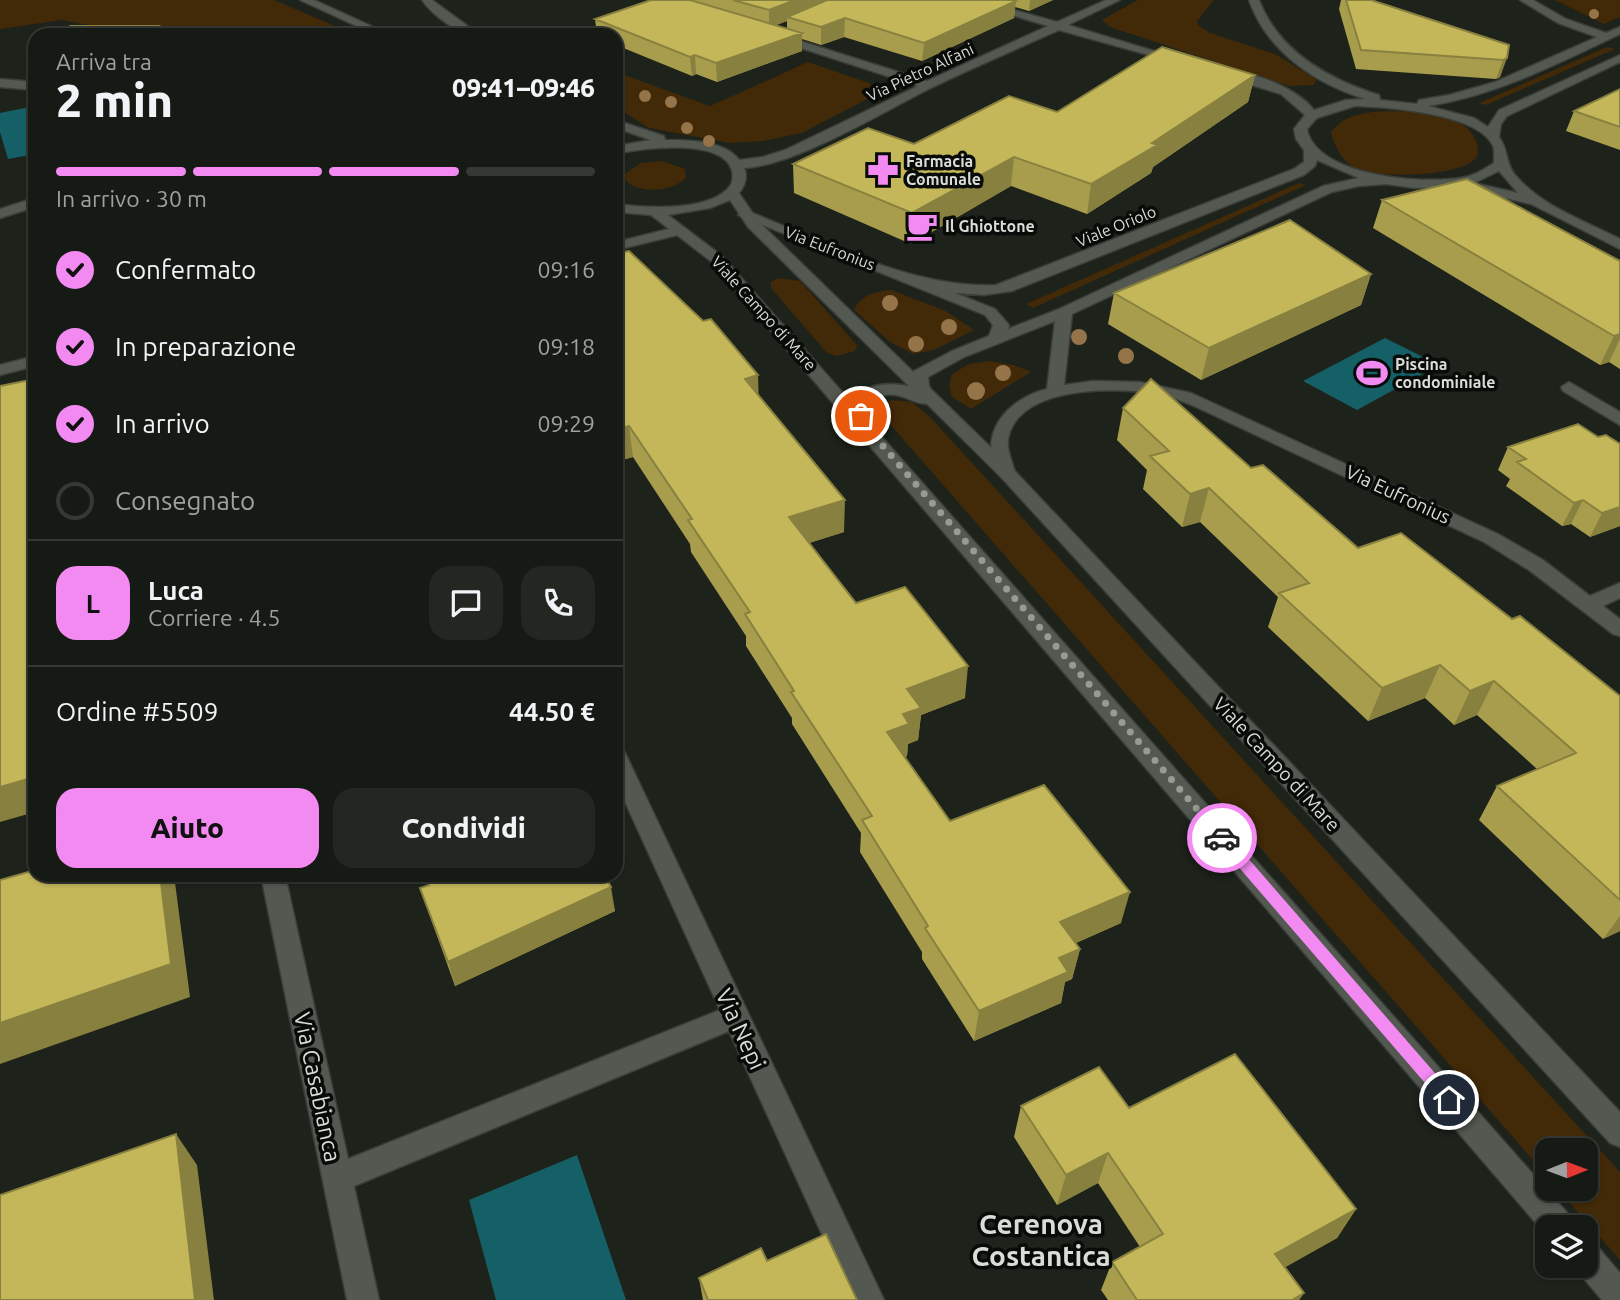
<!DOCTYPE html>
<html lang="it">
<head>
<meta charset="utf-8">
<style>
	:root { --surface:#161a14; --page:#232722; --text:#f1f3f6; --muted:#9ea1a0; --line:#353834; --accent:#f38af2 }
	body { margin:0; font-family:Ubuntu,sans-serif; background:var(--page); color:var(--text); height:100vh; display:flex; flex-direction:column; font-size:26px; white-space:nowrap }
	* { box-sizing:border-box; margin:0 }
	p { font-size:23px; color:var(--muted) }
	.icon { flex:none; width:38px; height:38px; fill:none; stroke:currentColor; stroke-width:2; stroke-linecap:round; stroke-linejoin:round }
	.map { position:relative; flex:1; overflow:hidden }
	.sheet { position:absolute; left:28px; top:28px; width:595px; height:854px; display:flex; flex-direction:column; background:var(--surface); border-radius:21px; box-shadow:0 2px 5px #0004,0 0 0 2px var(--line) }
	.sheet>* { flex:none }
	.needle { width:46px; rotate:89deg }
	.controls { position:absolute; left:1535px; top:1138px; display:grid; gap:14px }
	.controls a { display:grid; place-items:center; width:63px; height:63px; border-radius:14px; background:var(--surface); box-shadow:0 2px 5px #0004,0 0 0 2px var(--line); font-size:35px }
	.pin { position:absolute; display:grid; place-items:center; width:60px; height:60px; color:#fff; margin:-30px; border:4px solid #fff; border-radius:50%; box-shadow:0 2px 7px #0007 }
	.courier { position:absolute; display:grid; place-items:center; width:70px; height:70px; margin:-35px; border:5px solid #f38af2; border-radius:50%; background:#fff; color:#222; box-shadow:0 2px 9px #0007 }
	.head em { font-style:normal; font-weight:800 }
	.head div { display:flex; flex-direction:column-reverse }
	.head { display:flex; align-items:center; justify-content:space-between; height:119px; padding:0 28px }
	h1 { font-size:46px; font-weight:800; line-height:52px }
	.bar { display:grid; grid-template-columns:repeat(4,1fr); gap:10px 7px; align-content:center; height:84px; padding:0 28px }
	.bar i { height:9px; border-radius:5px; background:var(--line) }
	.bar .selected { background:var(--accent) }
	.bar p { grid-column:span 4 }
	.line { display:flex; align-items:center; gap:18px; padding:0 28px; border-top:2px solid var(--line) }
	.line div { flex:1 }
	.round { display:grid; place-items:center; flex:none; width:74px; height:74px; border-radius:21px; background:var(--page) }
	ol { padding:0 28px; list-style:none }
	li { display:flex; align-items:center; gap:21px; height:77px }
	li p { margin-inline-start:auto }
	li .icon { padding:7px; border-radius:50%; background:var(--accent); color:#111; stroke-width:4 }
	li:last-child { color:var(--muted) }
	li i { width:38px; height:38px; border:4px solid var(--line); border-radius:50% }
	.button { display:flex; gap:14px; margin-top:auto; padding:14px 28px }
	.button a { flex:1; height:80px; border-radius:21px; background:var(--accent); color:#111; font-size:28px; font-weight:800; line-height:80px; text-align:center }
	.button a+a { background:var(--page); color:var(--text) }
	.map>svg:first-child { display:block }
</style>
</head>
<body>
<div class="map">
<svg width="1620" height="1300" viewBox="0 0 1620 1300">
	<rect width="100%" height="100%" fill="#1d221b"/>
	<path fill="#422908" d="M 0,0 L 274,0 L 356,35 L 141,35 L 62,20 L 0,29 Z
		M 1138,0 L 1214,0 L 1197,21 L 1198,25 L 1210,33 L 1275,54 L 1316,79 L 1314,85 L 1289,86 L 1110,27 L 1102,20 Z
		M 1555,0 L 1620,0 L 1620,17 L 1604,24 Z
		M 1607,47 L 1615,49 L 1486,105 L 1479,103 Z
		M 808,62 L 869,83 L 881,92 L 802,133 L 763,141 L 730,143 L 649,128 L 616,107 L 616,72 L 710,106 Z
		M 1390,111 C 1418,112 1466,111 1477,143 C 1478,148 1479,153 1476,158 C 1461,177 1375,179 1355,168 C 1342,161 1335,147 1331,133 C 1343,113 1369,112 1390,111 Z
		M 662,161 L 685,169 L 686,178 C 672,192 638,195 624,179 L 623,175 L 641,163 Z
		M 1299,183 L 1306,185 L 1033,308 L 1026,304 Z
		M 778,278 L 800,281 L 857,345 L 855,351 L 837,356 L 827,353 L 771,288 L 771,282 Z
		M 891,290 L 946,311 L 974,330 L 934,350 L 913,354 L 890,342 L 854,310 C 860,295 877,291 891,290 Z
		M 989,361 L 1014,365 L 1031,372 L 971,409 L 952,397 L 949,386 L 952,374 L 969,364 Z
		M 891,400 L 912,402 L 931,418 L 1620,1172 L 1620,1260 L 1557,1188 L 1586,1188 L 1586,1150 L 1547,1150 L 1547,1176 L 882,415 L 881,406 Z"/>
	<path fill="#156066" d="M 35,106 L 35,154 L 8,159 L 0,132 L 0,113 Z
		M 1385,338 L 1439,365 L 1357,410 L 1303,381 Z
		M 577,1155 L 626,1300 L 496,1300 L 469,1200 Z"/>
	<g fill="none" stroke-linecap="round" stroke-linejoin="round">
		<defs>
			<path id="street" d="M 962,0 L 979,0 L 1057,22 L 1106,0 L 1120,0 L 1068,25 L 1187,61 L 1181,64 L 1059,30 C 1017,49 974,67 933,87 C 887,109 779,177 731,167 L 731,161 L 763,157 L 785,150 L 918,86 L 773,39 L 773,35 L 781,35 L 927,81 L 1048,26 Z
				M 1249,0 L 1259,0 C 1279,52 1328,79 1379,95 L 1380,100 L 1417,104 L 1419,100 L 1449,95 L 1495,82 L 1597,37 L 1558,23 L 1520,0 L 1533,0 L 1566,19 L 1606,33 L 1620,27 L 1620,34 C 1557,64 1497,95 1428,106 L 1474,118 L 1488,127 L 1499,110 L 1620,55 L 1620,62 L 1507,116 L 1501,124 L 1499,137 C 1509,150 1505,164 1516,176 C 1543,207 1585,221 1620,239 L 1620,249 L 1531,204 L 1456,187 L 1415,188 L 1386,184 L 1359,186 L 1332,192 L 1072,314 L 1064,385 L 1093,381 L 1140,382 L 1191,393 L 1498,534 L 1543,560 L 1590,596 L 1620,583 L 1620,598 L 1603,606 L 1620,619 L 1620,636 L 1613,634 L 1529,570 L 1484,542 L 1194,406 C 1182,401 1170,396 1158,394 C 1118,387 1023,385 1009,435 C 1005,447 1012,461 1015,472 L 1006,477 L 1000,476 C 975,435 1007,399 1047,389 L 1055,321 L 964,357 L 928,377 L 929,386 L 937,399 L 935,403 C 911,409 898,382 870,402 L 872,423 L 869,427 L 857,427 L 853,400 C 868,382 892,382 913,387 L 912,375 L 914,371 L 952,351 L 989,336 L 993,325 L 985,315 L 738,215 L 740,212 L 750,212 C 825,242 914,289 996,285 L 1294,169 L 1304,162 L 1304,150 L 1296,139 L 1294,129 L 1305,115 L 1281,94 L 1221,76 L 1221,72 C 1248,68 1297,88 1314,110 L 1346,100 L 1365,99 C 1314,83 1267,51 1249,0 ZM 1355,106 C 1386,107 1479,113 1493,146 C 1495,150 1494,158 1494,163 C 1483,170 1474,176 1460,178 C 1423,184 1316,177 1307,129 L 1317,118 ZM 1317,160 L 1359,178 L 1323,186 L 1059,309 L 1008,329 L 1009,325 L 995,309 L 955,293 L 984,295 L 1012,291 L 1304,175 L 1315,166 ZM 1499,171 L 1518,193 L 1474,183 Z
				M 0,79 L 35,82 L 35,90 L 0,87 Z
				M 35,198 L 35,207 L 0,218 L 0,209 Z
				M 681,226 L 688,230 L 686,233 L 616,250 L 616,242 Z
				M 35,356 L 35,366 L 0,375 L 0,365 Z
				M 1569,382 L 1620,412 L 1620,425 L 1563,391 L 1561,387 Z
				M 616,748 L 624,751 L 627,757 L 884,1300 L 852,1300 L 729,1031 L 354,1186 L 379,1300 L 347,1300 L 261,875 L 285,875 L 348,1159 L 720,1010 L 616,782 Z"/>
			<path id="secondary" d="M 300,0 L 314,0 L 391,35 L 376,35 Z
				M 422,0 L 432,0 L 480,35 C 459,35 434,17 422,0 Z
				M 616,120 L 664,136 L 665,140 C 691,140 732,140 744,168 C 748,176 745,186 739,193 L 758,221 L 1012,468 L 1620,1112 L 1620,1147 L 1610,1143 L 1000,476 L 748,227 L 730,200 L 710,208 L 668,215 L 722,256 L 1570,1216 L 1574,1227 L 1547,1227 L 1547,1236 L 712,262 L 651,215 L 616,212 L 616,204 C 646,208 711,212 730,186 C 733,183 733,174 732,171 C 724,137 641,148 616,154 L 616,146 L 651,140 L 616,128 Z
				M 1586,1242 L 1597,1246 L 1620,1273 L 1620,1300 L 1602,1300 L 1575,1268 L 1574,1265 L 1586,1265 Z"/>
		</defs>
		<use href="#street" stroke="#3a3d38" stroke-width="3"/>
		<use href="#secondary" stroke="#3a3d38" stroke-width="3"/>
		<use href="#street" fill="#535951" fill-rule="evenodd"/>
		<use href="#secondary" fill="#535951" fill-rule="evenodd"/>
	</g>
	<g fill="#957449">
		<circle cx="1594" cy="14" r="5"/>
		<circle cx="645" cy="96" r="6"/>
		<circle cx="671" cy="102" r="6"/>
		<circle cx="687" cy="128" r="6"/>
		<circle cx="709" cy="141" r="6"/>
		<circle cx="890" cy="303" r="8"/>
		<circle cx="949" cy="327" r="8"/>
		<circle cx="1079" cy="337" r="8"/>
		<circle cx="916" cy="344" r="8"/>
		<circle cx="1126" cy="356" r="8"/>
		<circle cx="1003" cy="373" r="8"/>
		<circle cx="976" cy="391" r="9"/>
	</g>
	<path fill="#a89d4d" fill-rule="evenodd" d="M 651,0 L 1053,0 L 1029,11 L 1015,7 L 1014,18 L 922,61 L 844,37 L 821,45 L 802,39 L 802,51 L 717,82 L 696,74 L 692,76 L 616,45 L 616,35 L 597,35 L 595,19 ZM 787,21 L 787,29 L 776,25 Z
		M 1341,0 L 1371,0 L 1509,45 L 1500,77 L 1496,79 L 1356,69 L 1339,9 Z
		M 72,26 L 176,35 L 75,35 Z
		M 1255,75 L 1248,102 L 1153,167 L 1151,173 L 1087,214 L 1011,186 L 911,244 L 794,193 L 793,164 L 914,144 L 1057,112 Z
		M 1620,89 L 1620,150 L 1566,131 L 1574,111 Z
		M 1382,200 L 1620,261 L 1620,369 L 1609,362 L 1600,365 L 1373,228 Z
		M 616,253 L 758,394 L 844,532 L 809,543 L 856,603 L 965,698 L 921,715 L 918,740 L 908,744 L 907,756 L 905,757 L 950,821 L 1121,923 L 1076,943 L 1080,949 L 1072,979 L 1065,982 L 1061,1003 L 974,1041 L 922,959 L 922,952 L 860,852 L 861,833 L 792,724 L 792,718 L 746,646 L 746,636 L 691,552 L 690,544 L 633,457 L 618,461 L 616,458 Z
		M 1371,274 L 1361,305 L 1201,380 L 1108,324 L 1114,293 Z
		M 1123,408 L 1251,468 L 1358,548 L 1512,619 L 1620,696 L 1620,931 L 1603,939 L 1479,820 L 1497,786 L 1537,769 L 1477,715 L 1454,725 L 1425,698 L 1368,721 L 1268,627 L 1278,597 L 1200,522 L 1182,527 L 1143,489 L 1147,470 L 1117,440 Z
		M 1508,447 L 1620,526 L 1590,537 L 1571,524 L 1562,526 L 1506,486 L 1510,479 L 1498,470 Z
		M 424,875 L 605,875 L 615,911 L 455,986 L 420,888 L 428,886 Z
		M 1021,1106 L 1129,1108 L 1356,1209 L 1337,1238 L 1285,1267 L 1304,1293 L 1299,1300 L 1108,1300 L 1101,1290 L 1112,1262 L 1140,1247 L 1098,1183 L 1057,1205 L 1014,1137 Z
		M 767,1261 L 857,1300 L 703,1300 L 699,1278 Z"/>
	<path fill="#88803f" d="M 795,0 L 840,0 L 787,17 L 787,21 L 769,28 L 769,10 Z
		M 1030,0 L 1053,0 L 1029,11 Z
		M 1016,1 L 1014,18 L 922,61 L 924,43 Z
		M 845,18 L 844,37 L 821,45 L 821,27 Z
		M 802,33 L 802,51 L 717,82 L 716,63 Z
		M 695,55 L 696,74 L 692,76 L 690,57 Z
		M 1507,58 L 1500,77 L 1496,79 L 1503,60 Z
		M 1255,75 L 1248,102 L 1153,167 L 1151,173 L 1087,214 L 1091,184 Z
		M 1014,157 L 1011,186 L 911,244 L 912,213 Z
		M 1371,274 L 1361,305 L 1201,380 L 1209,348 Z
		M 1620,334 L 1620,339 L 1609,362 L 1600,365 L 1614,336 Z
		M 758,375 L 759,406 L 745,379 Z
		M 629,426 L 633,457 L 618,461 L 616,443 L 616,430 Z
		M 1209,488 L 1200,522 L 1182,527 L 1190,494 Z
		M 845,500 L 844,532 L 790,549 L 789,517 Z
		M 1583,500 L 1571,524 L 1562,526 L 1574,503 Z
		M 1620,507 L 1620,526 L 1590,537 L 1602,513 Z
		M 1440,665 L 1425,698 L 1368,721 L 1382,688 Z
		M 968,666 L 965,698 L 921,715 L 918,740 L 908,744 L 907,756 L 885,764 L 887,732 L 907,689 Z
		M 1494,681 L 1477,715 L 1454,725 L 1470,691 Z
		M 35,777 L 35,812 L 0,822 L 0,787 Z
		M 160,875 L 174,875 L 190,997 L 0,1064 L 0,1023 Z
		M 611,887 L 615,911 L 455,986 L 448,962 Z
		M 1130,892 L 1121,923 L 1053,953 L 1060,922 Z
		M 1620,916 L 1620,931 L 1603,939 Z
		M 1080,949 L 1072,979 L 1065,982 L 1061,1003 L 974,1041 L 979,1011 L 1059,958 Z
		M 176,1134 L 197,1165 L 214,1300 L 195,1300 Z
		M 1108,1153 L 1098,1183 L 1057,1205 L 1066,1175 Z
		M 1356,1209 L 1337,1238 L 1259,1282 L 1275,1254 Z
		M 1304,1293 L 1299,1300 L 1292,1300 Z"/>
	<path fill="#c3b75a" stroke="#88803f" stroke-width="2" d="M 651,0 L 690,0 L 802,33 L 716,63 L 695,55 L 690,57 L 595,19 Z
		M 733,0 L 795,0 L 769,10 Z
		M 827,0 L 1014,0 L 1016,1 L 924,43 L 845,18 L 821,27 L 787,17 Z
		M 1346,0 L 1371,0 L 1509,45 L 1507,58 L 1503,60 L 1361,50 Z
		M 72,26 L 159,26 L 176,35 L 87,35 Z
		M 1162,47 L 1255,75 L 1152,143 L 1157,145 L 1091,184 L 1014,157 L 912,213 L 793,164 L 868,128 L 914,144 L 1009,96 L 1057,112 Z
		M 1620,89 L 1620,127 L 1574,111 Z
		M 1467,179 L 1620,261 L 1620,334 L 1614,336 L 1382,200 Z
		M 1290,220 L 1371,274 L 1209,348 L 1114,293 Z
		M 629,251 L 703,321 L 711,319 L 758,375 L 745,379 L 845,500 L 789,517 L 856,603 L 905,587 L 968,666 L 907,689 L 921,708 L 903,714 L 909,724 L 887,732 L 950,821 L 1044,785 L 1130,892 L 1060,922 L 1080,949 L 1059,958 L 1068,972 L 979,1011 L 925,928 L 928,926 L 862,820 L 872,816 L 791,692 L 794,691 L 745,614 L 750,612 L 688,520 L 692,519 L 629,426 L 616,430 L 616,253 Z
		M 35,379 L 35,777 L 0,787 L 0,386 Z
		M 1151,379 L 1251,468 L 1263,465 L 1358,548 L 1401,533 L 1512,619 L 1520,616 L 1620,696 L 1620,900 L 1497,786 L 1576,753 L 1494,681 L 1470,691 L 1440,665 L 1382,688 L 1279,593 L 1309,583 L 1209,488 L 1190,494 L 1150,456 L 1169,451 L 1123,408 Z
		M 1578,424 L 1598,437 L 1606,435 L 1620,444 L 1620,507 L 1602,513 L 1583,500 L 1574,503 L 1517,462 L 1526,459 L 1508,447 Z
		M 35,870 L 35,875 L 160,875 L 171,964 L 0,1023 L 0,880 Z
		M 425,875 L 605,875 L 611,887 L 448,962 L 420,888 L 429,885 Z
		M 1235,1054 L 1356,1209 L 1275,1254 L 1304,1293 L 1292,1300 L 1137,1300 L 1112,1262 L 1163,1234 L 1108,1153 L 1066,1175 L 1021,1106 L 1099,1067 L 1129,1108 Z
		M 176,1134 L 195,1300 L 0,1300 L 0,1195 Z
		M 826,1234 L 857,1300 L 708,1300 L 699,1278 L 761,1248 L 767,1261 Z"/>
	<path fill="#f38af2" d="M 1222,833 L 1227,834 L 1454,1095 L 1457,1100 L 1454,1105 L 1444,1105 L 1217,842 L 1217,834 Z"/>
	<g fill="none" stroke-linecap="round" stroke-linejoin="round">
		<path stroke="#979b95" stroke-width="7" stroke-dasharray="0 12.6" d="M 861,416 L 863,423 L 1222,838"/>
	</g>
	<defs>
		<symbol id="pharmacy-bare" viewBox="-9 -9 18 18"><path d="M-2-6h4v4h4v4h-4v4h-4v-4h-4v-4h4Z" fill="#f38af2" stroke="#090b08" stroke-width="2.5" paint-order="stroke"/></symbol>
		<symbol id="cafe-bare" viewBox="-9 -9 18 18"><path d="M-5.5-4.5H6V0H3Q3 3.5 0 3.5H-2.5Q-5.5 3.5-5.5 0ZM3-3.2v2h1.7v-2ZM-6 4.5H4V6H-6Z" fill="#f38af2" stroke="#090b08" stroke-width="2.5" paint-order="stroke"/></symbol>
		<symbol id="stadium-bare" viewBox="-9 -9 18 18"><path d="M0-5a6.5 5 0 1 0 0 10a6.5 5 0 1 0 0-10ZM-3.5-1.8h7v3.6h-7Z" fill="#f38af2" stroke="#090b08" stroke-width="2.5" paint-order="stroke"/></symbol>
	</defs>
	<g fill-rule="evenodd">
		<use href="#pharmacy-bare" x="861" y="148" width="44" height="44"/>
		<use href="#cafe-bare" x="900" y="204" width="44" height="44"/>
		<use href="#stadium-bare" x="1350" y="351" width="44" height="44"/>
	</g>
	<g text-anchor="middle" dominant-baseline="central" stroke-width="7" stroke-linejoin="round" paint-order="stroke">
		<g font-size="16" fill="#d9dcd7" stroke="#090b08">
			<text transform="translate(920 72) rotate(-25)">Via Pietro Alfani</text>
			<text transform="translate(1116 226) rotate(-22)">Viale Oriolo</text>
			<text transform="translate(830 248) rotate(21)">Via Eufronius</text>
			<text transform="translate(764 313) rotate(48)">Viale Campo di Mare</text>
		</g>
		<g font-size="16" font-weight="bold" fill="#d9dcd7" stroke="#090b08" text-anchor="start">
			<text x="906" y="161">Farmacia<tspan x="906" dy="18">Comunale</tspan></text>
			<text x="945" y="226">Il Ghiottone</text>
			<text x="1395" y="364">Piscina<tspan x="1395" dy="18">condominiale</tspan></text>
		</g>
		<g font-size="19" fill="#d9dcd7" stroke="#090b08">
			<text transform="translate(1398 494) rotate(25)">Via Eufronius</text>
			<text transform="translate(1277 764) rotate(47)">Viale Campo di Mare</text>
		</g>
		<g font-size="23" fill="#d9dcd7" stroke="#090b08">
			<text transform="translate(741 1029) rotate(65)">Via Nepi</text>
			<text transform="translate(318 1087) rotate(78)">Via Casabianca</text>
		</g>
		<g font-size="28" font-weight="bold" fill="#d9dcd7" stroke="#090b08">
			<text x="1041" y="1223">Cerenova<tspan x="1041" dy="32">Costantica</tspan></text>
		</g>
	</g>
</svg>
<div class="controls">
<a><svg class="needle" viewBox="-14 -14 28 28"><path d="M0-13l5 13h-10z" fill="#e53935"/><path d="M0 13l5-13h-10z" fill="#9ea1a0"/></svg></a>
<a><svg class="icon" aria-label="layers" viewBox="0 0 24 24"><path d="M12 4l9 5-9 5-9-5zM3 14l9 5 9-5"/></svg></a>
</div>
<div class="pin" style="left:861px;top:416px;background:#ea580c"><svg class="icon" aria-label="bag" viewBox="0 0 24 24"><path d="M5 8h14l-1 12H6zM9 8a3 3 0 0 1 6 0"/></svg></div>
<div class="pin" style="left:1449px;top:1100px;background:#1f2937"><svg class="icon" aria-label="home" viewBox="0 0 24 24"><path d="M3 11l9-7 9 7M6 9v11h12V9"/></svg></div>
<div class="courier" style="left:1222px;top:838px"><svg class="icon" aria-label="car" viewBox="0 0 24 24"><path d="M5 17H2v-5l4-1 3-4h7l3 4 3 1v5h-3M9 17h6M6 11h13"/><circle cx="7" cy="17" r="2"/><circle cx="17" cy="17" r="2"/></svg></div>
<section class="sheet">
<div class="head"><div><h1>2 min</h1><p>Arriva tra</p></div><em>09:41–09:46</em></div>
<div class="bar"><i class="selected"></i><i class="selected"></i><i class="selected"></i><i></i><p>In arrivo · 30 m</p></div>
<ol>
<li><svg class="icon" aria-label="check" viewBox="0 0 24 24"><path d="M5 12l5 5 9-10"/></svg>Confermato<p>09:16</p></li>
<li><svg class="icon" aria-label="check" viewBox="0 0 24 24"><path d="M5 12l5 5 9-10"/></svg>In preparazione<p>09:18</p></li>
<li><svg class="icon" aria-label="check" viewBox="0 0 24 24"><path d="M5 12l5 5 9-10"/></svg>In arrivo<p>09:29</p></li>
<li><i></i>Consegnato</li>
</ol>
<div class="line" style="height:126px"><b class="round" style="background:var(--accent);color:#111">L</b><div><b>Luca</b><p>Corriere · 4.5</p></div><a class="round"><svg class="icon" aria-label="chat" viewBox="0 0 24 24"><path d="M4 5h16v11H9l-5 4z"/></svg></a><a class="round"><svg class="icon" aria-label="phone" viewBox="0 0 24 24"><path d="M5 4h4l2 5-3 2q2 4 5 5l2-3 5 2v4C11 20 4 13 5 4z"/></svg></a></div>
<div class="line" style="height:91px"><div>Ordine #5509</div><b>44.50 €</b></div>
<div class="button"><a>Aiuto</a><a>Condividi</a></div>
</section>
</div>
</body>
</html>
